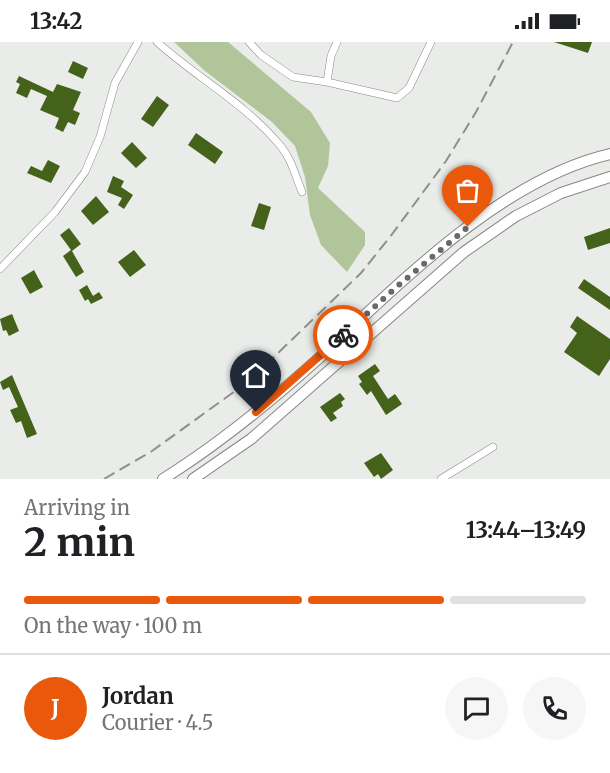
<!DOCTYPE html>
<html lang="en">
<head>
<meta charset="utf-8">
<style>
	:root { --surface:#fff; --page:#f6f6f6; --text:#202124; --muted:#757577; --line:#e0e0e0; --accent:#ea580c }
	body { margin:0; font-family:Merriweather,serif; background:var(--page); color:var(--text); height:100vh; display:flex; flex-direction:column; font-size:22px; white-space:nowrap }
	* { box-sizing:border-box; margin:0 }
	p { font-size:20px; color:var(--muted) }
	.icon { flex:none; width:33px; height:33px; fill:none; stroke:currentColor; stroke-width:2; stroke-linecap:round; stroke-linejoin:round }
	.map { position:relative; height:437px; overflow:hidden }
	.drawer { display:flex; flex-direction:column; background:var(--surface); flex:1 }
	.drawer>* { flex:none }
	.pin { position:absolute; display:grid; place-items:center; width:51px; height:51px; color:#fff; margin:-62px -26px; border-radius:50% 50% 50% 0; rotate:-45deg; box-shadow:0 0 6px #0007 }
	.pin .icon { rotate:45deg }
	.courier { position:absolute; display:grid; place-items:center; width:60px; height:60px; margin:-30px; border:4px solid #ea580c; border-radius:50%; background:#fff; color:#222; box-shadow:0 2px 8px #0007 }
	.head em { font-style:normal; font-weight:700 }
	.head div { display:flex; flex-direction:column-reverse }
	.head { display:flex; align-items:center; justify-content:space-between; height:102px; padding:0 24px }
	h1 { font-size:39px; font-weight:700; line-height:45px }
	.bar { display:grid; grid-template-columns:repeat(4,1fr); gap:9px 6px; align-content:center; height:72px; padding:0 24px }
	.bar i { height:8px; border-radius:4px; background:var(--line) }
	.bar .selected { background:var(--accent) }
	.bar p { grid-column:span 4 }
	.line { display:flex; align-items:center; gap:15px; padding:0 24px; border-top:2px solid var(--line) }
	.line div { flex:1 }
	.round { display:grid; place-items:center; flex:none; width:63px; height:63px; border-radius:32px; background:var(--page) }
	.status { display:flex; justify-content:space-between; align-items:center; height:42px; padding:0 30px; background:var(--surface); direction:ltr }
	.status svg { height:16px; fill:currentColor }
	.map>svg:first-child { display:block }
</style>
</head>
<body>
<div class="status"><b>13:42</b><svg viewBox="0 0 49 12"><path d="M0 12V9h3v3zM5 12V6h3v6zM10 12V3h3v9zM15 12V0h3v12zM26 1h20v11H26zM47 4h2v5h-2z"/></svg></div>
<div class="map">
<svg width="610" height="437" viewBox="0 0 610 437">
	<rect width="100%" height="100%" fill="#eaece9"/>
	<path fill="#b0c59a" d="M 174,0 L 228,0 L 311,70 L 330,101 L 328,124 L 318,146 L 365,190 L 365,203 L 347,230 L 321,203 L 310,173 L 305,135 L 295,104 L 272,80 L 205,29 Z"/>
	<path fill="#44621a" d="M 554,0 L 592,0 L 588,11 Z
		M 73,19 L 88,26 L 83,37 L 68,30 Z
		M 19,34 L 53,50 L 57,42 L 81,50 L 73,68 L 80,71 L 75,83 L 68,80 L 63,90 L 55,86 L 59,76 L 40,68 L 47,54 L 31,47 L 27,56 L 16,51 L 20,42 L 16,40 Z
		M 157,54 L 169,63 L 153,85 L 141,77 Z
		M 196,91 L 223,110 L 215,122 L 188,103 Z
		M 132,100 L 147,116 L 136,126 L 121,111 Z
		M 48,118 L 60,124 L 51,141 L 27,131 L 31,124 L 42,129 Z
		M 113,134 L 124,139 L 121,145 L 133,153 L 124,167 L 118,163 L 122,156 L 107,150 Z
		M 96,154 L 109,170 L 93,183 L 81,169 Z
		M 259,161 L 271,165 L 264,188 L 251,184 Z
		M 69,186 L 81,202 L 72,209 L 84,230 L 76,235 L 63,214 L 71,208 L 60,193 Z
		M 610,186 L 610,201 L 588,208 L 584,195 Z
		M 134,208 L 146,223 L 130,235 L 118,220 Z
		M 34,228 L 43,245 L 30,252 L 21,236 Z
		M 584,237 L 610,255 L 610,268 L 578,246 Z
		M 87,243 L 93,254 L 99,250 L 103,256 L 91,262 L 88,257 L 85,259 L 79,248 Z
		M 12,272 L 19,289 L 9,294 L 6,288 L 3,289 L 0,277 Z
		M 577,274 L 610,297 L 610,317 L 599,334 L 564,310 L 577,291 L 570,285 Z
		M 375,322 L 380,329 L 373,334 L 388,357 L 395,352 L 402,362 L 386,373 L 371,349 L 367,353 L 359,342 L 362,340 L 358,334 Z
		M 12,333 L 37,392 L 27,396 L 21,379 L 16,381 L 10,368 L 18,365 L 9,345 L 3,348 L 0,340 Z
		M 340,351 L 345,357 L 341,360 L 343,364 L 333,371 L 337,376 L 331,380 L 320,365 Z
		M 381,411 L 393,428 L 381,437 L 378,432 L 374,435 L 364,421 Z"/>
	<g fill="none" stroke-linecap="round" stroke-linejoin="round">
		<defs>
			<path id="minor" d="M 157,0 C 196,35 244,61 278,101 C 291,115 295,133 302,150
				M 249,0 L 261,13 L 293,35 L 327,40 L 397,56 L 409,46 L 431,0
				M 327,40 L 331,14 L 337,0
				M 0,227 L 55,170 L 85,130 L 100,95 L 115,41 L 138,0
				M 441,437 L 493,405"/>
			<path id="primary" d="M 163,437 C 219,402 269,361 318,317 C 398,243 501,137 610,112
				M 193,437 L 251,397 L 464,210 L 516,174 L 561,151 L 610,135"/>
		</defs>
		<use href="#minor" stroke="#868885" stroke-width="8"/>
		<use href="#primary" stroke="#868885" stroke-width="12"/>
		<use href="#minor" stroke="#fff" stroke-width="7"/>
		<use href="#primary" stroke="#fff" stroke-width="10"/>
		<path stroke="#8e908e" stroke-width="2" stroke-dasharray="12 6" stroke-linecap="butt" d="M 104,437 L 152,409 L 249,339 L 361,231 L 390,195 L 446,119 L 476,70 L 513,0"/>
	</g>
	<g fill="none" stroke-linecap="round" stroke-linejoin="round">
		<path stroke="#686968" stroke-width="6" stroke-dasharray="0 10.8" d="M 343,293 L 400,242 L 468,185"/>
		<path stroke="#ea580c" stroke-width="8" d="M 256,370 L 343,293"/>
	</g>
</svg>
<div class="pin" style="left:468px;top:185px;background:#ea580c"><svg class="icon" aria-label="bag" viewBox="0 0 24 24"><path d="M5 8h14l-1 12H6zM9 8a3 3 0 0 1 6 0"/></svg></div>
<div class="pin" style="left:256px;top:370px;background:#1f2937"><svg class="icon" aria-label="home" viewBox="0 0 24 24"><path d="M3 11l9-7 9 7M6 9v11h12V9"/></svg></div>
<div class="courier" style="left:343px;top:293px"><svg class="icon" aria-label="bike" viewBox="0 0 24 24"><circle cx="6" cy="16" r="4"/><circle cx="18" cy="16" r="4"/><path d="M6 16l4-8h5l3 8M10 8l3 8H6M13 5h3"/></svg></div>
</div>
<section class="drawer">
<div class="head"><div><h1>2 min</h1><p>Arriving in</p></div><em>13:44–13:49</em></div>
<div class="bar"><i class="selected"></i><i class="selected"></i><i class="selected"></i><i></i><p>On the way · 100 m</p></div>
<div class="line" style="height:108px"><b class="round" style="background:var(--accent);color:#fff">J</b><div><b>Jordan</b><p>Courier · 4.5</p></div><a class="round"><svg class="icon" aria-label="chat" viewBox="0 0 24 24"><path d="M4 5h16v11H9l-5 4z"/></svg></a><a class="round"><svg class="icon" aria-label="phone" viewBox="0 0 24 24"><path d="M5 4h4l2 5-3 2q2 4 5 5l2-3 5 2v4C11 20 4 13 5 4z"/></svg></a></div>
</section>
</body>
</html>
